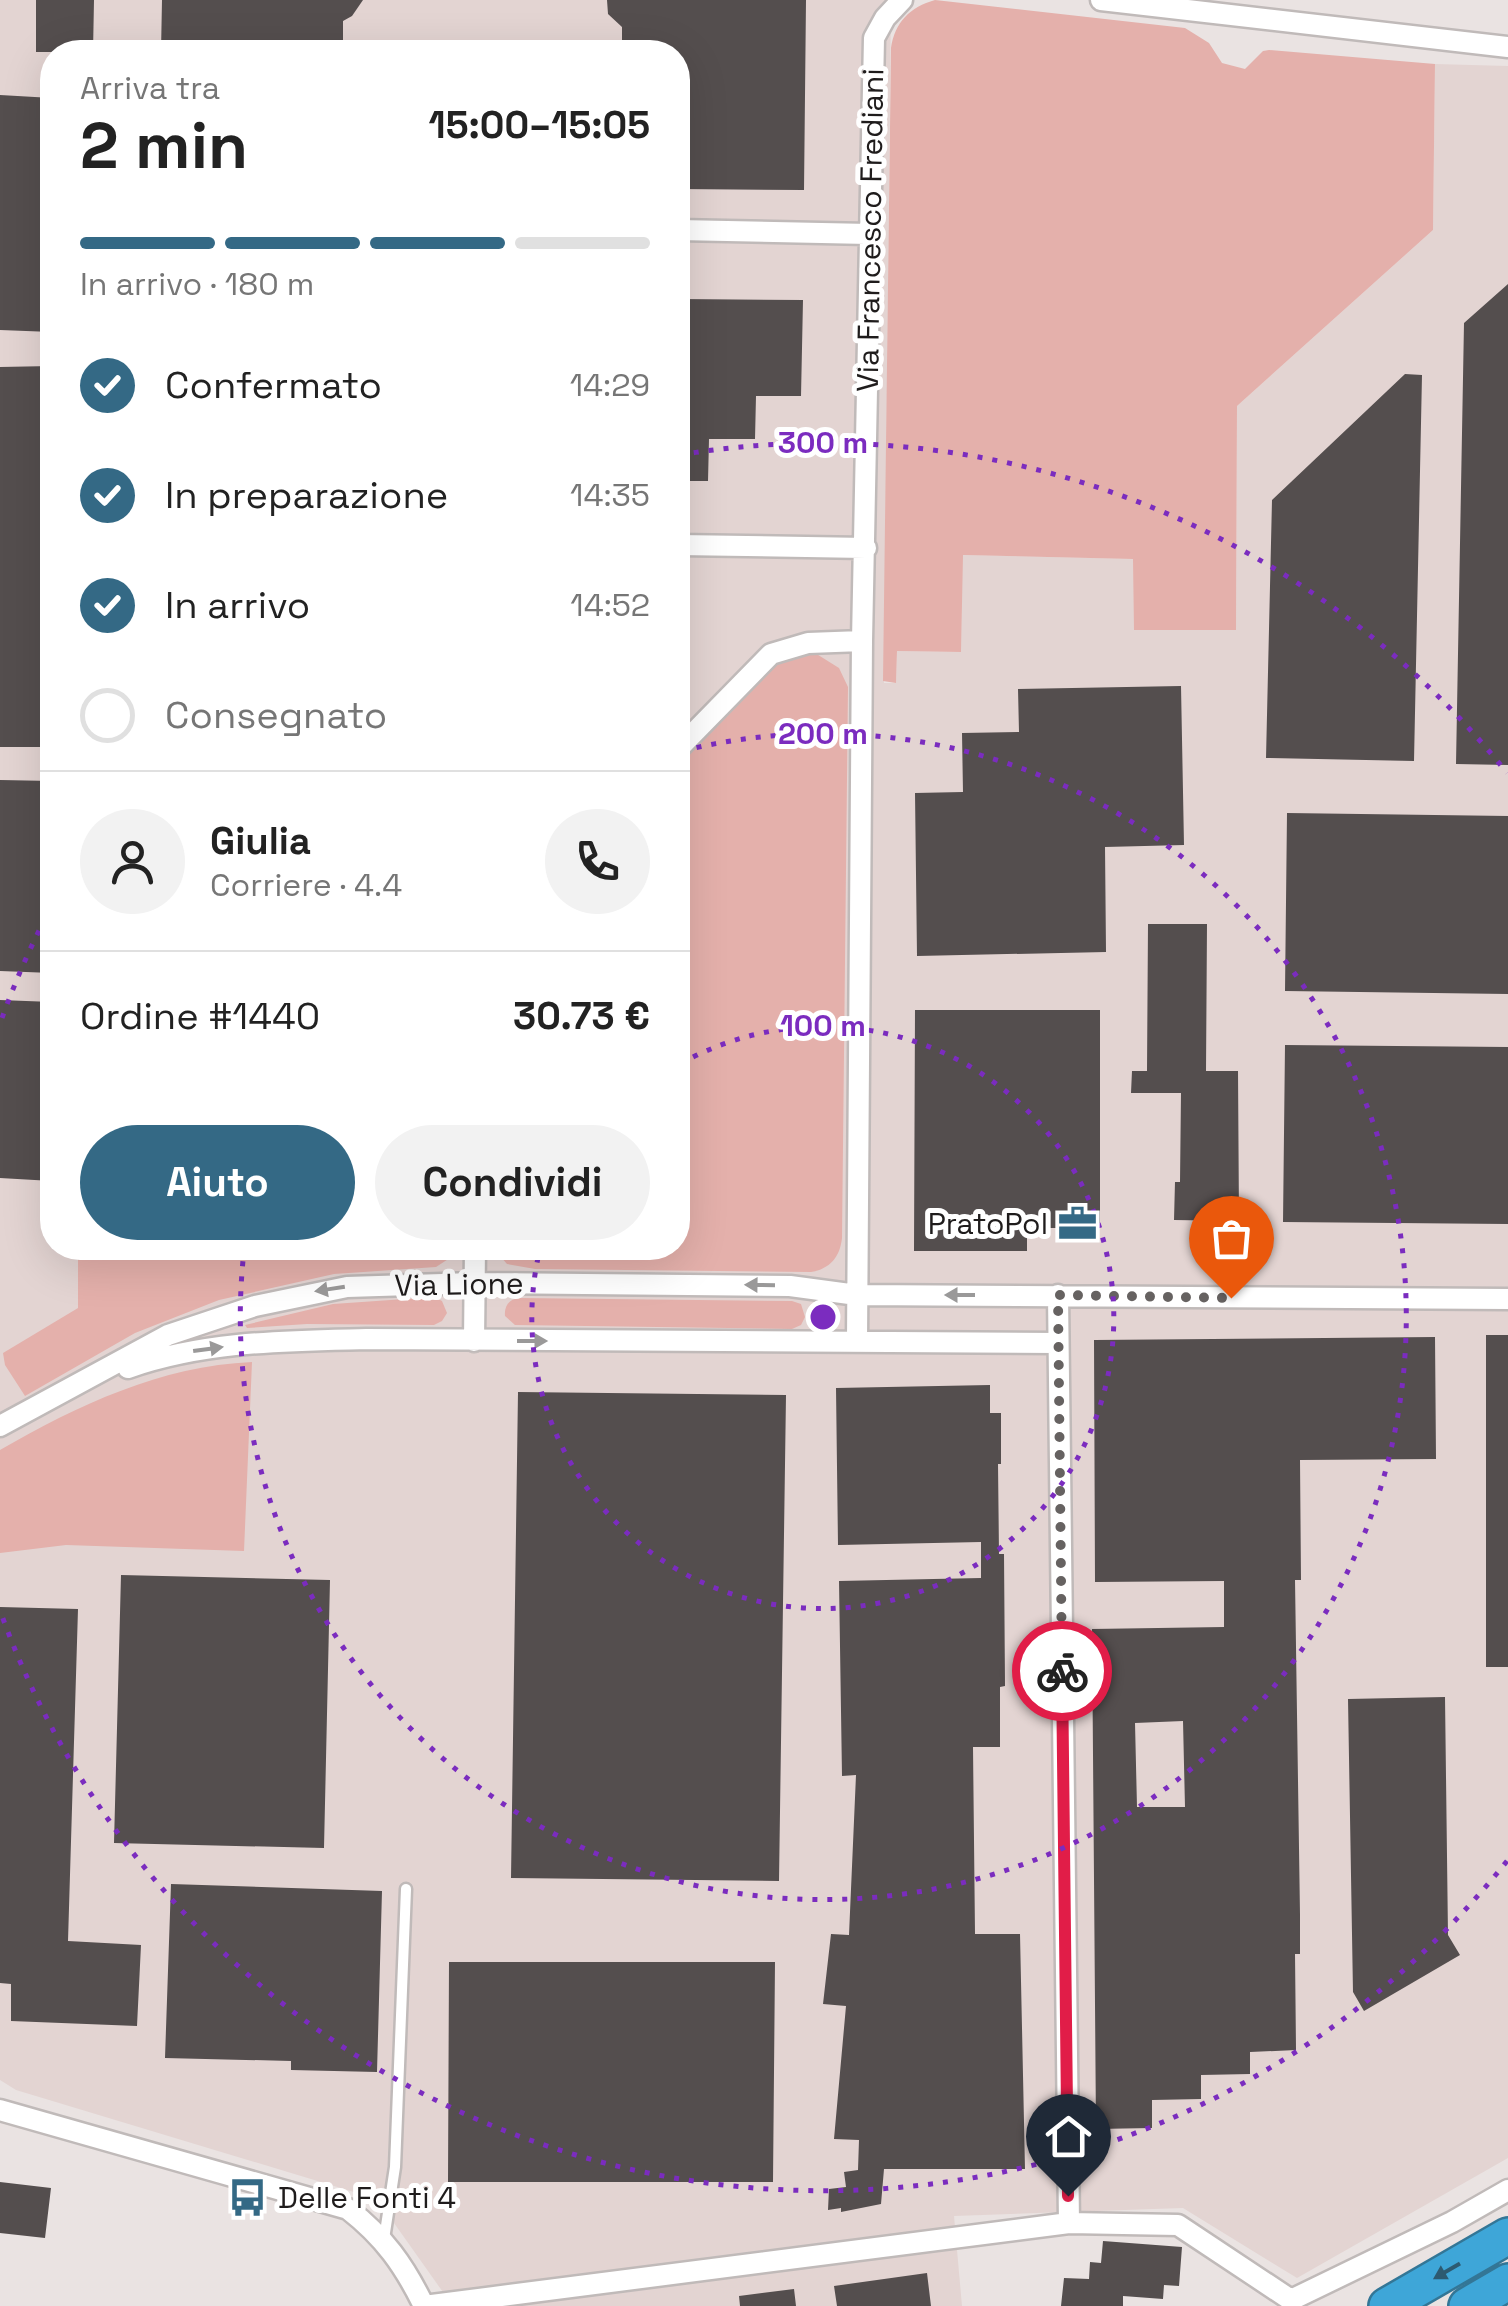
<!DOCTYPE html>
<html lang="it">
<head>
<meta charset="utf-8">
<style>
	:root { --surface:#fff; --page:#f2f2f2; --text:#222; --muted:#767676; --line:#e0e0e0; --accent:#346985 }
	body { margin:0; font-family:"Space Grotesk",sans-serif; background:var(--page); color:var(--text); height:100vh; display:flex; flex-direction:column; font-size:38px; white-space:nowrap }
	* { box-sizing:border-box; margin:0 }
	p { font-size:32px; color:var(--muted) }
	.icon { flex:none; width:55px; height:55px; fill:none; stroke:currentColor; stroke-width:2; stroke-linecap:round; stroke-linejoin:round }
	.map { position:relative; flex:1; overflow:hidden }
	.sheet { position:absolute; left:40px; top:40px; width:650px; height:1220px; display:flex; flex-direction:column; background:var(--surface); border-radius:40px; box-shadow:0 10px 40px #0002 }
	.sheet>* { flex:none }
	.pin { position:absolute; display:grid; place-items:center; width:85px; height:85px; color:#fff; margin:-102px -42px; border-radius:50% 50% 50% 0; rotate:-45deg; box-shadow:0 0 10px #0007 }
	.pin .icon { rotate:45deg }
	.courier { position:absolute; display:grid; place-items:center; width:100px; height:100px; margin:-50px; border:8px solid #e11d48; border-radius:50%; background:#fff; color:#222; box-shadow:0 2px 12px #0007 }
	.headline em { font-style:normal; font-weight:700 }
	.headline div { display:flex; flex-direction:column-reverse }
	.headline { display:flex; align-items:center; justify-content:space-between; height:170px; padding:0 40px }
	h1 { font-size:65px; font-weight:700; line-height:75px }
	.bar { display:grid; grid-template-columns:repeat(4,1fr); gap:15px 10px; align-content:center; height:120px; padding:0 40px }
	.bar i { height:12px; border-radius:8px; background:var(--line) }
	.bar .selected { background:var(--accent) }
	.bar p { grid-column:span 4 }
	.line { display:flex; align-items:center; gap:25px; padding:0 40px; border-top:2px solid var(--line) }
	.line div { flex:1 }
	.round { display:grid; place-items:center; flex:none; width:105px; height:105px; border-radius:52px; background:var(--page) }
	ol { padding:0 40px; list-style:none }
	li { display:flex; align-items:center; gap:30px; height:110px }
	li p { margin-inline-start:auto }
	li .icon { padding:10px; border-radius:50%; background:var(--accent); color:#fff; stroke-width:4 }
	li:last-child { color:var(--muted) }
	li i { width:55px; height:55px; border:5px solid var(--line); border-radius:50% }
	.cta { display:flex; gap:20px; margin-top:auto; padding:20px 40px }
	.cta a { flex:1; height:115px; border-radius:60px; background:var(--accent); color:#fff; font-size:40px; font-weight:700; line-height:115px; text-align:center }
	.cta a+a { background:var(--page); color:var(--text) }
	.map>svg:first-child { display:block }
</style>
</head>
<body>
<div class="map">
<svg width="1508" height="2306" viewBox="0 0 1508 2306">
	<rect width="100%" height="100%" fill="#eae3e2"/>
	<path fill="#e3d4d2" fill-rule="evenodd" d="M 0,0 L 891,0 L 884,683 L 896,683 L 897,651 L 961,652 L 962,555 L 1134,559 L 1236,629 L 1237,406 L 1433,230 L 1435,64 L 1508,66 L 1508,2158 L 1297,2278 L 1183,2208 L 954,2216 L 962,2306 L 446,2306 L 445,2295 L 377,2199 L 16,2090 L 0,2080 ZM 52,52 L 678,52 L 678,1248 L 52,1248 Z"/>
	<path fill="#e4b0ab" d="M 935,0 L 1185,28 L 1209,43 L 1222,63 L 1245,69 L 1263,51 L 1269,50 L 1435,64 L 1433,230 L 1237,406 L 1236,630 L 1134,630 L 1133,559 L 963,555 L 961,652 L 897,651 L 896,683 L 883,681 L 891,48 C 895,22 910,7 935,0 Z
		M 815,653 L 839,668 L 848,687 L 842,1238 C 840,1257 830,1269 811,1272 L 535,1269 L 507,1264 L 493,1248 L 678,1248 L 678,762 L 772,666 L 792,656 Z
		M 78,1248 L 458,1248 L 453,1256 L 436,1267 L 334,1274 L 219,1300 L 135,1333 L 25,1396 L 5,1365 L 3,1353 L 78,1308 Z
		M 434,1297 L 442,1301 L 447,1313 L 442,1321 L 434,1325 L 307,1324 L 247,1328 L 245,1325 L 333,1304 Z
		M 519,1298 L 792,1301 L 801,1304 L 805,1317 L 801,1325 L 792,1329 L 515,1325 L 505,1316 C 504,1306 509,1299 519,1298 Z
		M 252,1362 L 244,1551 L 66,1545 L 0,1553 L 0,1450 C 78,1405 161,1366 252,1362 Z"/>
	<path fill="#544e4e" fill-rule="evenodd" d="M 36,0 L 94,0 L 93,52 L 36,52 Z
		M 162,0 L 363,0 L 352,16 L 343,21 L 343,52 L 161,52 Z
		M 607,0 L 806,0 L 804,190 L 678,189 L 678,52 L 622,52 L 622,27 L 608,14 Z
		M 0,95 L 52,98 L 52,332 L 0,330 Z
		M 1508,284 L 1508,765 L 1456,764 L 1464,323 Z
		M 678,299 L 803,300 L 801,396 L 756,396 L 755,439 L 709,439 L 708,481 L 678,481 Z
		M 52,366 L 52,747 L 0,747 L 0,367 Z
		M 1405,374 L 1422,375 L 1414,761 L 1266,758 L 1272,500 Z
		M 1181,686 L 1184,845 L 1105,847 L 1106,952 L 917,956 L 915,793 L 963,792 L 962,733 L 1019,732 L 1018,689 Z
		M 0,780 L 52,781 L 52,973 L 0,971 Z
		M 1287,813 L 1508,816 L 1508,994 L 1285,991 Z
		M 1148,924 L 1207,924 L 1206,1071 L 1238,1071 L 1239,1221 L 1174,1220 L 1175,1182 L 1180,1182 L 1181,1093 L 1131,1093 L 1132,1071 L 1147,1071 Z
		M 0,1000 L 52,1002 L 52,1181 L 0,1178 Z
		M 915,1010 L 1100,1010 L 1100,1228 L 1027,1228 L 1027,1251 L 914,1251 Z
		M 1285,1045 L 1508,1047 L 1508,1224 L 1283,1222 Z
		M 1486,1335 L 1508,1335 L 1508,1667 L 1486,1667 Z
		M 1435,1337 L 1436,1459 L 1300,1460 L 1301,1580 L 1295,1580 L 1300,1915 L 1300,1954 L 1295,1954 L 1296,2050 L 1250,2052 L 1250,2074 L 1201,2075 L 1201,2099 L 1152,2100 L 1152,2128 L 1096,2129 L 1092,1629 L 1224,1627 L 1224,1581 L 1095,1582 L 1094,1340 ZM 1183,1721 L 1185,1807 L 1137,1807 L 1135,1723 Z
		M 990,1385 L 990,1413 L 1001,1413 L 1001,1464 L 998,1464 L 999,1554 L 1004,1554 L 1005,1686 L 1000,1687 L 1000,1747 L 973,1747 L 975,1934 L 1020,1934 L 1025,2169 L 884,2169 L 881,2204 L 841,2212 L 841,2208 L 828,2210 L 829,2189 L 846,2187 L 844,2172 L 858,2170 L 859,2140 L 834,2139 L 846,2006 L 823,2004 L 831,1934 L 849,1935 L 856,1775 L 842,1776 L 839,1581 L 981,1578 L 981,1542 L 838,1545 L 836,1388 Z
		M 518,1392 L 786,1395 L 779,1881 L 511,1878 Z
		M 121,1575 L 330,1580 L 324,1848 L 114,1843 Z
		M 0,1607 L 78,1609 L 68,1941 L 141,1945 L 137,2026 L 11,2021 L 11,1984 L 0,1983 Z
		M 1445,1697 L 1448,1935 L 1460,1955 L 1364,2011 L 1353,1992 L 1348,1699 Z
		M 171,1884 L 382,1891 L 377,2072 L 291,2070 L 291,2061 L 165,2058 Z
		M 449,1962 L 775,1962 L 773,2182 L 448,2182 Z
		M 0,2182 L 51,2188 L 45,2238 L 0,2233 Z
		M 1103,2241 L 1182,2247 L 1179,2286 L 1164,2285 L 1163,2299 L 1123,2296 L 1123,2306 L 1061,2306 L 1064,2278 L 1089,2279 L 1090,2262 L 1101,2263 Z
		M 927,2273 L 931,2306 L 837,2306 L 834,2286 Z
		M 794,2289 L 796,2306 L 740,2306 L 739,2296 Z"/>
	<g fill="none" stroke-linecap="round" stroke-linejoin="round">
		<defs>
			<path id="service" d="M 384,2239 L 395,2167 L 406,1889"/>
			<path id="minor" d="M 1101,0 L 1508,47
				M 678,230 L 869,234
				M 678,545 L 866,548
				M 678,749 L 771,654 L 808,643 L 862,641
				M 1058,1295 L 1069,2223
				M 474,1341 L 475,1248
				M 857,1341 L 862,641 L 874,38 L 885,18 L 902,0
				M 128,1368 C 205,1341 285,1341 366,1339 L 1057,1343
				M 0,1426 L 168,1335 L 255,1306 L 347,1287 L 474,1283 L 790,1286 L 857,1295 L 1508,1299
				M 0,2110 L 348,2209 C 384,2237 404,2265 424,2306
				M 424,2306 L 1069,2223 L 1178,2225 L 1291,2300 L 1452,2222 L 1508,2190"/>
			<path id="motorway" d="M 1387,2306 L 1508,2236
				M 1467,2306 L 1508,2282"/>
		</defs>
		<use href="#service" stroke="#c0bab9" stroke-width="15"/>
		<use href="#minor" stroke="#c0bab9" stroke-width="25"/>
		<use href="#motorway" stroke="#337696" stroke-width="40"/>
		<use href="#service" stroke="#fff" stroke-width="10"/>
		<use href="#minor" stroke="#fff" stroke-width="20"/>
		<use href="#motorway" stroke="#3ea6d8" stroke-width="35"/>
	</g>
	<defs><path id="oneway-solid" d="M-6-.8H1V-3.2L6.5 0L1 3.2V.8H-6Z" transform="scale(2.5)"/></defs>
	<g fill="#9a9999">
		<use href="#oneway-solid" transform="translate(760 1285) rotate(-179)"/>
		<use href="#oneway-solid" transform="translate(330 1289) rotate(171)"/>
		<use href="#oneway-solid" transform="translate(960 1295) rotate(-180)"/>
		<use href="#oneway-solid" transform="translate(532 1341)"/>
		<use href="#oneway-solid" transform="translate(208 1349) rotate(-8)"/>
	</g>
	<use fill="#2d5a71" href="#oneway-solid" transform="translate(1447 2271) rotate(150)"/>
	<g fill="none" stroke-linecap="round" stroke-linejoin="round">
		<path stroke="#666261" stroke-width="10" stroke-dasharray="0 18" d="M 1062,1671 L 1058,1295 L 1231,1298"/>
		<path stroke="#e11d48" stroke-width="12" d="M 1062,1671 L 1068,2196"/>
	</g>
	<g fill="none" stroke="#7b2cbf" stroke-width="5" stroke-dasharray="5 10">
		<path d="M680 1064A291 291 0 1 1 540 1249"/>
		<path d="M682 751A583 583 0 1 1 244 1251"/>
		<path d="M1507 1861A874 874 0 0 1 2 1616M2 1018A874 874 0 0 1 51 907M679 455A874 874 0 0 1 1507 773"/>
	</g>
	<defs>
		<symbol id="office-bare" viewBox="-9 -9 18 18"><path d="M-6-3h4V-5.5h4V-3h4V5H-6ZM-1-4.5V-3h2v-1.5ZM-6 0V1H6V0Z" fill="#346985" stroke="#fff" stroke-width="2.5" paint-order="stroke"/></symbol>
		<symbol id="bus-bare" viewBox="-9 -9 18 18"><path d="M-5-6H5V4H4V6H2V4H-2V6H-4V4H-5ZM-3.5-4V0h7V-4ZM-3.5 1.2v1.5H-2V1.2ZM2 1.2v1.5H3.5V1.2Z" fill="#346985" stroke="#fff" stroke-width="2.5" paint-order="stroke"/></symbol>
	</defs>
	<g fill-rule="evenodd">
		<use href="#office-bare" x="1050" y="1196" width="55" height="55"/>
		<use href="#bus-bare" x="220" y="2170" width="55" height="55"/>
	</g>
	<g text-anchor="middle" dominant-baseline="central" stroke-width="10" stroke-linejoin="round" paint-order="stroke">
		<g font-size="30" fill="#1f1c1c" stroke="#fff">
			<text transform="translate(870 230) rotate(-89)">Via Francesco Frediani</text>
			<text transform="translate(459 1284) rotate(-1)">Via Lione</text>
		</g>
		<g font-size="30" fill="#1f1c1c" stroke="#fff" text-anchor="end">
			<text x="1048" y="1223">PratoPol</text>
			<text x="278" y="2197" text-anchor="start">Delle Fonti 4</text>
		</g>
	</g>
	<circle cx="823" cy="1317" r="15" fill="#7b2cbf" stroke="#fff" stroke-width="5"/>
	<g font-size="30" text-anchor="middle" font-weight="bold" fill="#7b2cbf" stroke="#fff" stroke-width="10" stroke-linejoin="round" paint-order="stroke">
		<text x="823" y="453">300 m</text>
		<text x="823" y="744">200 m</text>
		<text x="823" y="1036">100 m</text>
	</g>
</svg>
<div class="pin" style="left:1231px;top:1298px;background:#ea580c"><svg class="icon" aria-label="bag" viewBox="0 0 24 24"><path d="M5 8h14l-1 12H6zM9 8a3 3 0 0 1 6 0"/></svg></div>
<div class="pin" style="left:1068px;top:2196px;background:#1f2937"><svg class="icon" aria-label="home" viewBox="0 0 24 24"><path d="M3 11l9-7 9 7M6 9v11h12V9"/></svg></div>
<div class="courier" style="left:1062px;top:1671px"><svg class="icon" aria-label="bike" viewBox="0 0 24 24"><circle cx="6" cy="16" r="4"/><circle cx="18" cy="16" r="4"/><path d="M6 16l4-8h5l3 8M10 8l3 8H6M13 5h3"/></svg></div>
<section class="sheet">
<div class="headline"><div><h1>2 min</h1><p>Arriva tra</p></div><em>15:00–15:05</em></div>
<div class="bar"><i class="selected"></i><i class="selected"></i><i class="selected"></i><i></i><p>In arrivo · 180 m</p></div>
<ol>
<li><svg class="icon" aria-label="check" viewBox="0 0 24 24"><path d="M5 12l5 5 9-10"/></svg>Confermato<p>14:29</p></li>
<li><svg class="icon" aria-label="check" viewBox="0 0 24 24"><path d="M5 12l5 5 9-10"/></svg>In preparazione<p>14:35</p></li>
<li><svg class="icon" aria-label="check" viewBox="0 0 24 24"><path d="M5 12l5 5 9-10"/></svg>In arrivo<p>14:52</p></li>
<li><i></i>Consegnato</li>
</ol>
<div class="line" style="height:180px"><a class="round"><svg class="icon" aria-label="person" viewBox="0 0 24 24"><circle cx="12" cy="8" r="4"/><path d="M4 21q1-7 8-7t8 7"/></svg></a><div><b>Giulia</b><p>Corriere · 4.4</p></div><a class="round"><svg class="icon" aria-label="phone" viewBox="0 0 24 24"><path d="M5 4h4l2 5-3 2q2 4 5 5l2-3 5 2v4C11 20 4 13 5 4z"/></svg></a></div>
<div class="line" style="height:130px"><div>Ordine #1440</div><b>30.73 €</b></div>
<div class="cta"><a>Aiuto</a><a>Condividi</a></div>
</section>
</div>
</body>
</html>
